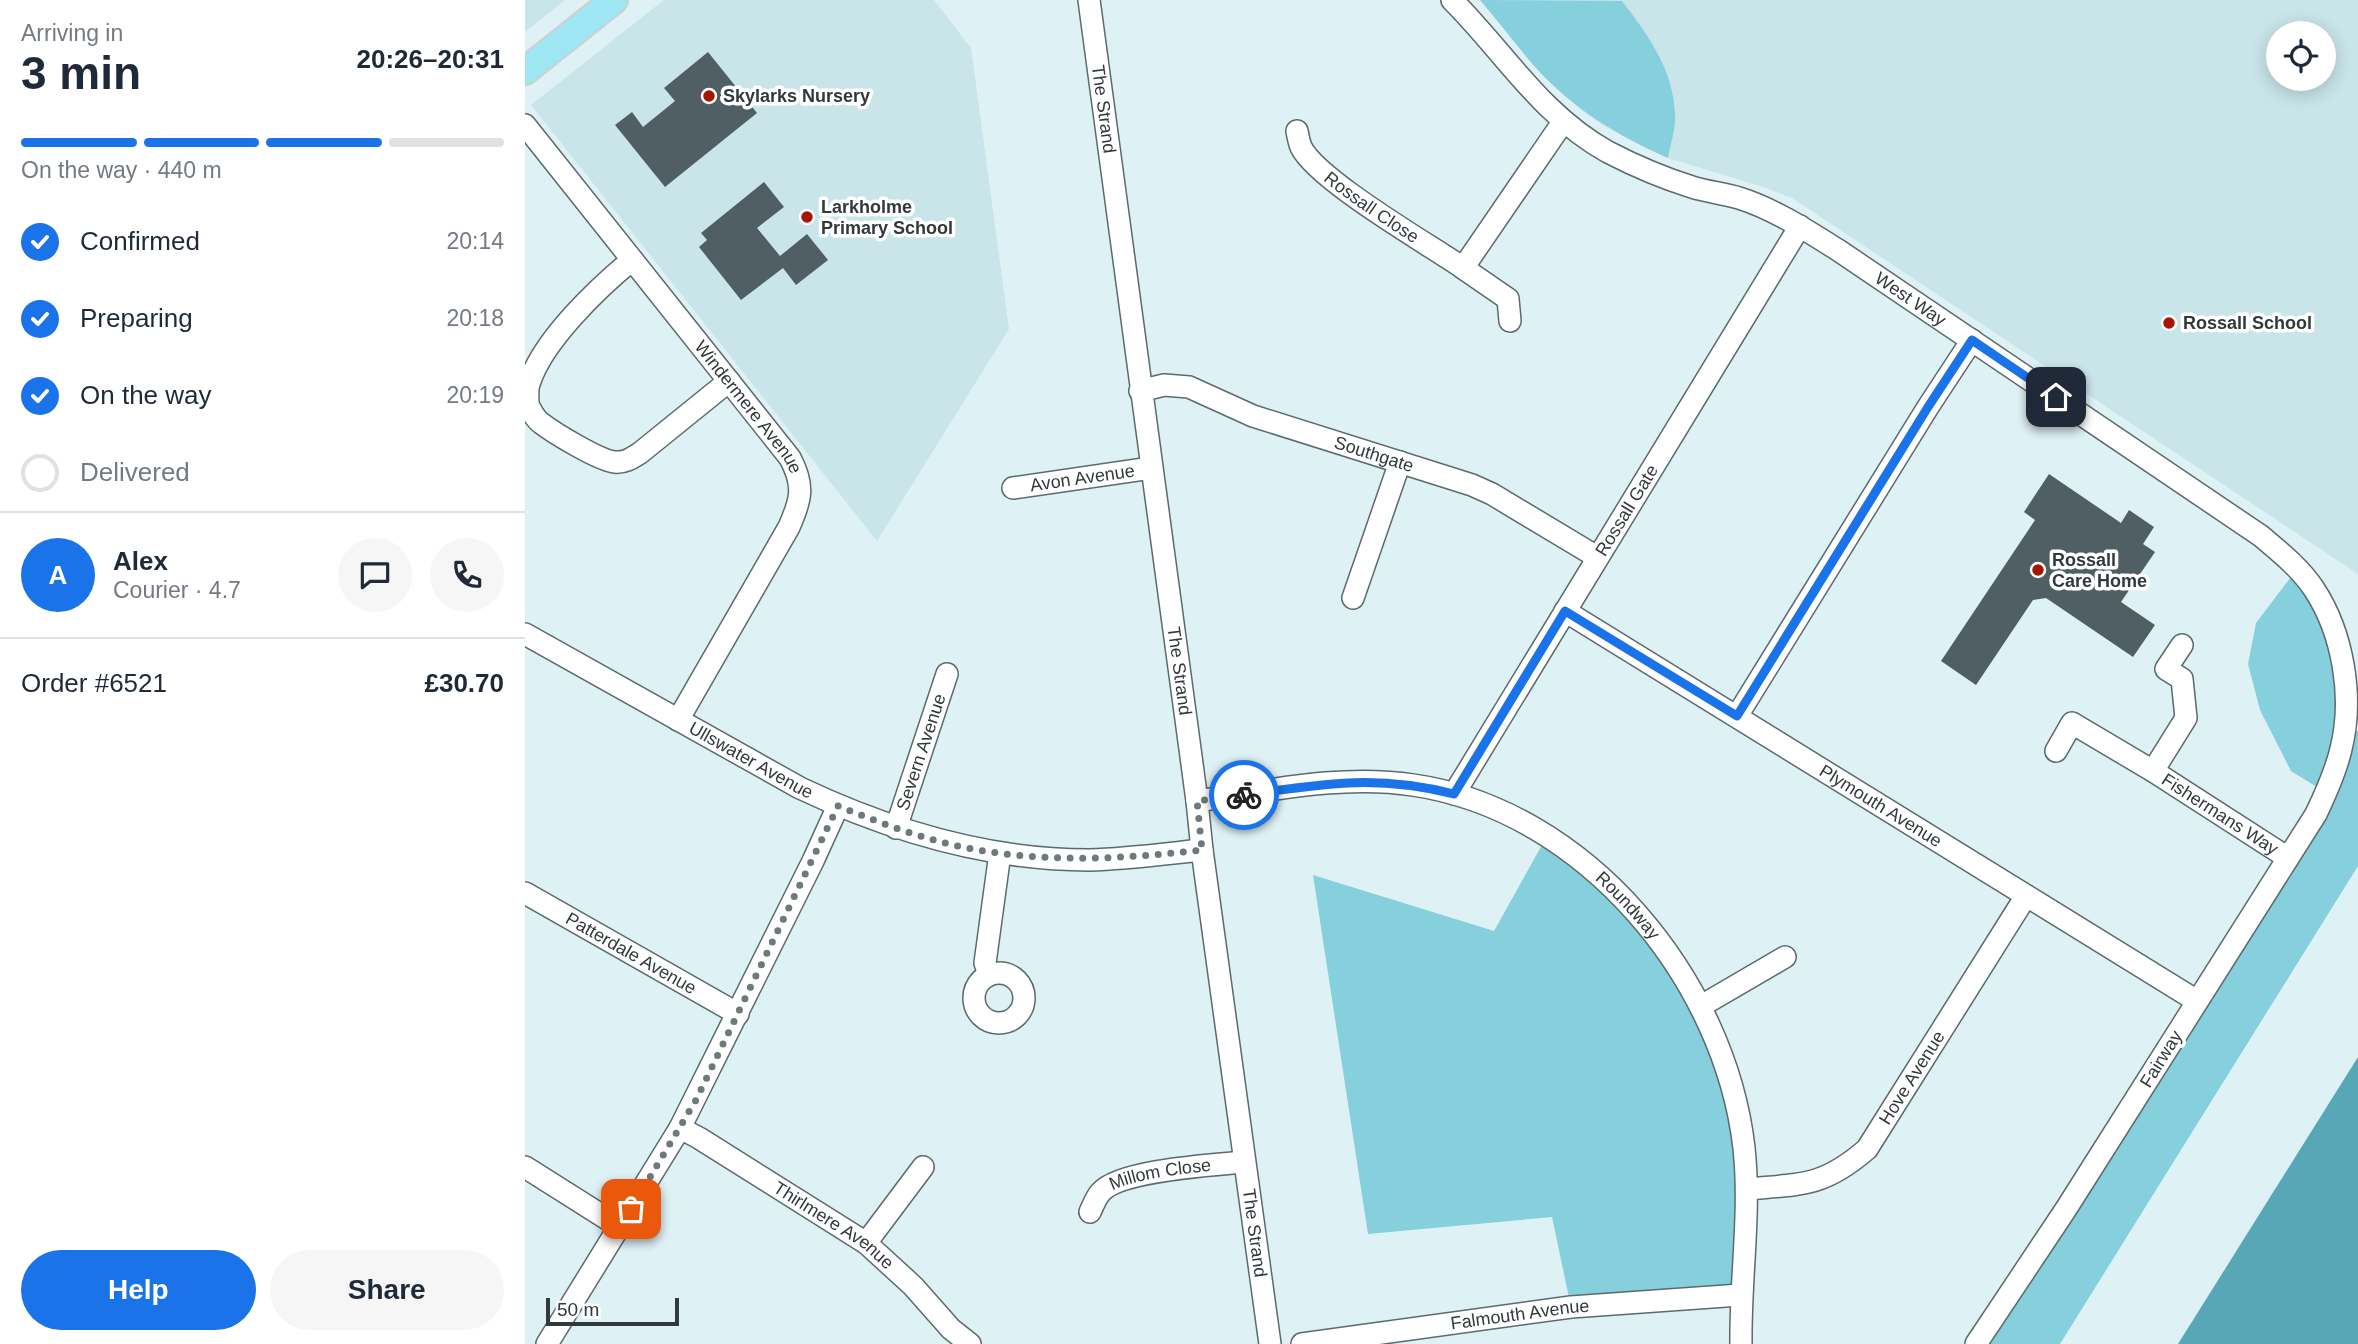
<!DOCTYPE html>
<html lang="en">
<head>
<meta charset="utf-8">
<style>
	:root { --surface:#fff; --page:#f6f6f7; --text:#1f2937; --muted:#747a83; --line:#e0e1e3; --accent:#1a73e8 }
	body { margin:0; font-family:Arial,sans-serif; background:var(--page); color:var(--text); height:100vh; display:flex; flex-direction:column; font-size:26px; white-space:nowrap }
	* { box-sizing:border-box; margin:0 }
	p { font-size:23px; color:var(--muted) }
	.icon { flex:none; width:38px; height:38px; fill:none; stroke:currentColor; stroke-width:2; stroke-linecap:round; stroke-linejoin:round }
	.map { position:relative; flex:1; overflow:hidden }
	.sheet { display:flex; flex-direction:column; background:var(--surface); width:525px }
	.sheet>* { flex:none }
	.tools { position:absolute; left:1741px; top:21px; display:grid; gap:14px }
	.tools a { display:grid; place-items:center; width:70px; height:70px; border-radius:50%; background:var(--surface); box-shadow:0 4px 18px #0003; font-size:35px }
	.scale { position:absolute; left:21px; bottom:18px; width:133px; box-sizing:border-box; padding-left:7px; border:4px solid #32393b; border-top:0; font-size:19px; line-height:24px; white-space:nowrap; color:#32393b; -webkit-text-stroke:5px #fff; paint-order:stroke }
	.pin { position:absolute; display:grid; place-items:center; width:60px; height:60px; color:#fff; margin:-30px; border-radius:14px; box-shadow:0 4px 10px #0006 }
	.courier { position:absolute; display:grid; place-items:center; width:70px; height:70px; margin:-35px; border:5px solid #1a73e8; border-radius:50%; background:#fff; color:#222; box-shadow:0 2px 9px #0007 }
	.summary em { font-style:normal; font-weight:600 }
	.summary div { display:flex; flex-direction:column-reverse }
	.summary { display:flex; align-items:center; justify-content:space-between; height:119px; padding:0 21px }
	h1 { font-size:46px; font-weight:600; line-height:52px }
	.bar { display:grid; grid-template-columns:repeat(4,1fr); gap:10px 7px; align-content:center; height:84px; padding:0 21px }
	.bar i { height:9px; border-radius:5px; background:var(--line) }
	.bar .active { background:var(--accent) }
	.bar p { grid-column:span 4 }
	.line { display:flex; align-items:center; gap:18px; padding:0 21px; border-top:2px solid var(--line) }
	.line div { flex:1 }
	.round { display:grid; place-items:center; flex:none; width:74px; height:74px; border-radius:37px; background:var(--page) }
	ol { padding:0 21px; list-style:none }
	li { display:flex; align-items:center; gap:21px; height:77px }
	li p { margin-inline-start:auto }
	li .icon { padding:7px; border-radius:50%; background:var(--accent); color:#fff; stroke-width:4 }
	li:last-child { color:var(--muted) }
	li i { width:38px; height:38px; border:4px solid var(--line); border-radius:50% }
	.cta { display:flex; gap:14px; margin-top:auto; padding:14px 21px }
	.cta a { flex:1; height:80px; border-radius:42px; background:var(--accent); color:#fff; font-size:28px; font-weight:600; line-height:80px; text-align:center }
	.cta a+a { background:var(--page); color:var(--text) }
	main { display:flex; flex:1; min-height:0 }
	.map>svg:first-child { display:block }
</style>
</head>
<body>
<main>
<section class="sheet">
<div class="summary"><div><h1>3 min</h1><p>Arriving in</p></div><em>20:26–20:31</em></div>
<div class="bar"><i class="active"></i><i class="active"></i><i class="active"></i><i></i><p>On the way · 440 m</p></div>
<ol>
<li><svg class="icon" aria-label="check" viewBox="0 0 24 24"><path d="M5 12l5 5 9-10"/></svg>Confirmed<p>20:14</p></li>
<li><svg class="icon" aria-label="check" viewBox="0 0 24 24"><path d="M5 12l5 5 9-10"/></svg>Preparing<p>20:18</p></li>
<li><svg class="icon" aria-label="check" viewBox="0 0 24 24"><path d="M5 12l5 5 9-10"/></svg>On the way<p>20:19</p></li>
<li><i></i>Delivered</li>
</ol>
<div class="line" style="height:126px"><b class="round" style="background:var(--accent);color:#fff">A</b><div><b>Alex</b><p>Courier · 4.7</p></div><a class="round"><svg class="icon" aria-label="chat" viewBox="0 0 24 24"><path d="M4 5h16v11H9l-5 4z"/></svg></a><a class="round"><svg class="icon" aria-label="phone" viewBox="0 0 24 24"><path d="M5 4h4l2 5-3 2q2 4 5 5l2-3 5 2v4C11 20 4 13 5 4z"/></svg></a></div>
<div class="line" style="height:91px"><div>Order #6521</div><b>£30.70</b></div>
<div class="cta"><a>Help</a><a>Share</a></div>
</section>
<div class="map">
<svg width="1833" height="1344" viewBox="0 0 1833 1344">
	<rect width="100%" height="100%" fill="#def1f5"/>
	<path fill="#c9e5ea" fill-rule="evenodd" d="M 0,0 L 40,0 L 0,32 Z
		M 139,0 L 409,0 L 446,48 L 484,329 L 352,541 L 6,105 Z
		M 955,0 L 1833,0 L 1833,574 L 1267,198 L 1241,188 L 1143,158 L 1079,126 L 1056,110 L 1010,66 ZM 1754,33 L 1799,33 L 1799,79 L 1754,79 Z"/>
	<path fill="#86cfdd" d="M 955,0 L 1097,1 C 1123,35 1149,70 1150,115 C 1151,129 1145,145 1143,158 C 1093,136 1047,108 1010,67 C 991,45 974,22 955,0 Z
		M 1772,569 L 1799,607 L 1820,731 L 1833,731 L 1833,866 L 1535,1344 L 1451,1344 L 1800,792 L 1766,771 L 1735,710 L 1723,664 L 1731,623 Z
		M 1022,836 L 1136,942 L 1210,1101 L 1215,1295 L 1046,1307 L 1027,1217 L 843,1234 L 788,875 L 969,931 Z"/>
	<path fill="#57a7b6" d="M 1833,1057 L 1833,1344 L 1653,1344 Z"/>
	<path fill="#4f5f63" d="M 183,52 L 232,113 L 140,187 L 90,125 L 107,112 L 118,127 L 150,101 L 139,88 Z
		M 239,182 L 259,207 L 232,228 L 255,256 L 282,234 L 303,260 L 271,285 L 258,268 L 216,300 L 174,247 L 182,240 L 176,233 Z
		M 1524,474 L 1596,523 L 1604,510 L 1629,527 L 1618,544 L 1630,552 L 1596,602 L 1630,625 L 1608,657 L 1521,598 L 1508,600 L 1451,685 L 1416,661 L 1510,520 L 1499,512 Z"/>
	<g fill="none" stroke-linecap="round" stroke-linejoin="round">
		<defs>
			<g id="minor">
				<path id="s1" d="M 564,0 L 672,801 L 677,850 L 745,1344"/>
				<path id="s2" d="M 927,0 C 980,53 1016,115 1083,152 C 1110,166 1138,178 1167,187 C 1182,192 1198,193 1214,198 C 1249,209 1281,230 1313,250 L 1736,536 C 1755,552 1775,568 1789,589 C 1818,633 1829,697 1816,749 C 1811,771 1801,793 1791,814 L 1541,1209 L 1451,1344"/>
				<path id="s3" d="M 0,125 L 265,458 C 280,486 276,500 264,527 L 153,720"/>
				<path id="s4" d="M 772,131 C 773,136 774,142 776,147 C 792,180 903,244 938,268 L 1038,122"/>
				<path d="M 938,268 L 983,299 L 985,321"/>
				<path id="s5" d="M 615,391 L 639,385 L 664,387 L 728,416 L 947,485 L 967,494 L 1072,557"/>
				<path d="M 0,405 L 3,405 C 7,412 10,419 16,423 C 29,433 75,461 90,462 C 100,463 107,458 115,453 L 204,381"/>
				<path d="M 3,405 C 3,398 2,390 4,384 C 17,341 73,288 107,260"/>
				<path id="s6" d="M 488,488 L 626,468"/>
				<path d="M 828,598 L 875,462"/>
				<path id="s7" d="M 1040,611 L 1672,1001"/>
				<path id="s8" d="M 0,634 L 275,788 C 366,831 462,860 564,860 C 602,859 639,854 677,850"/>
				<path d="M 1212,716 L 1403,407 L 1447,340"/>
				<path id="s9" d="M 1531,751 L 1547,723 L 1628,771 L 1763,858"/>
				<path d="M 1628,771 L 1661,718 L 1657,679 L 1641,669 L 1657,645"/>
				<path id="s10" d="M 929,794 L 1275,226"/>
				<path id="s11" d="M 672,801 C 743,791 816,774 888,785 C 1061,810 1200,980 1219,1148 C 1226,1213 1215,1279 1216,1344"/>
				<path id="s12" d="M 371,828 L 422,674"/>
				<path id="s13" d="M 0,893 L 213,1014"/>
				<circle cx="474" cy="998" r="25"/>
				<path d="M 464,975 L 460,963 L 475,853"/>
				<path d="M 1176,1006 L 1260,957"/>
				<path id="s14" d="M 155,1128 L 174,1138 L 341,1243 L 388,1286 L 426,1329 L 445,1344"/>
				<path d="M 0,1167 L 95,1227"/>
				<path id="s15" d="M 1222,1189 C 1277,1184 1298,1187 1342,1149 L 1501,896"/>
				<path id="s16" d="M 565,1212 C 568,1206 571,1197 576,1192 C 595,1170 688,1165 719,1162"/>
				<path d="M 341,1243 L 398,1167"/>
				<path d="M 22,1344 L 155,1128 L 288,861 L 313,806"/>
				<path id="s17" d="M 777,1344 L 1046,1307 L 1215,1295"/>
			</g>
			<path id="major" d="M 0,71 L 89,0"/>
		</defs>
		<use href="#minor" stroke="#5a6a6e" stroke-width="24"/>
		<use href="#major" stroke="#cecfd0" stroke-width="30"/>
		<use href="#minor" stroke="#fff" stroke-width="21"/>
		<use href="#major" stroke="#9ee6f4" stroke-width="26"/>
	</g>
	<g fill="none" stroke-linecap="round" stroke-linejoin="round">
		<path stroke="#6e797c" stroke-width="7" stroke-dasharray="0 12.6" d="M 106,1209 L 171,1100 L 313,806 C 348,820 384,834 420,843 C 505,864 591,860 677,850 L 672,801 L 719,795"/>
		<path stroke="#1a73e8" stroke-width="9" d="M 719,795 C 797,784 850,774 929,794 L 1040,611 L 1212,716 L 1403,407 L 1447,340 L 1531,397"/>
	</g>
	<g fill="#a71600" stroke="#fff" stroke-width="2.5">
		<circle cx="184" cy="96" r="7"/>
		<circle cx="282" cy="217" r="7"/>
		<circle cx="1644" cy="323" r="7"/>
		<circle cx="1513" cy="570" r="7"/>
	</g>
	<g text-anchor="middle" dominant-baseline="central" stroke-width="7" stroke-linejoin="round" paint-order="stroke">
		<g font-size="18" font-weight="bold" fill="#32393b" stroke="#fff" text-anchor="start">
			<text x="198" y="96">Skylarks Nursery</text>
			<text x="296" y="207">Larkholme<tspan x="296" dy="21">Primary School</tspan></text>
			<text x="1658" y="323">Rossall School</text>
			<text x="1527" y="560">Rossall<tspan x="1527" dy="21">Care Home</tspan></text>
		</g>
		<g font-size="18" fill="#32393b" stroke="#fff">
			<text stroke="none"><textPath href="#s1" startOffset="110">The Strand</textPath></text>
			<text stroke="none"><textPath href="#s4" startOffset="110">Rossall Close</textPath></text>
			<text stroke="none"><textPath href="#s2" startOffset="558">West Way</textPath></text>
			<text stroke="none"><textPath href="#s3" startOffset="360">Windermere Avenue</textPath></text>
			<text stroke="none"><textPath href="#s5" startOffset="247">Southgate</textPath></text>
			<text stroke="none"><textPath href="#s6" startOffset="70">Avon Avenue</textPath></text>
			<text stroke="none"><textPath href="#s10" startOffset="332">Rossall Gate</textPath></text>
			<text stroke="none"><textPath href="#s1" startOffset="677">The Strand</textPath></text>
			<text stroke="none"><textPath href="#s12" startOffset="80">Severn Avenue</textPath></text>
			<text stroke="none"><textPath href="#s8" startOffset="259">Ullswater Avenue</textPath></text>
			<text stroke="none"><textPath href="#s7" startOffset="371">Plymouth Avenue</textPath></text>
			<text stroke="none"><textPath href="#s9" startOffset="206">Fishermans Way</textPath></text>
			<text stroke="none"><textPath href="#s11" startOffset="469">Roundway</textPath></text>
			<text stroke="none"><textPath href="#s13" startOffset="122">Patterdale Avenue</textPath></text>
			<text transform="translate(1636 1059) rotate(-58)">Fairway</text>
			<text stroke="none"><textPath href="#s15" startOffset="214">Hove Avenue</textPath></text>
			<text stroke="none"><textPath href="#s16" startOffset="86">Millom Close</textPath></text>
			<text stroke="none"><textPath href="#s14" startOffset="182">Thirlmere Avenue</textPath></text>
			<text stroke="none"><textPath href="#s1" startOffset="1244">The Strand</textPath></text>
			<text stroke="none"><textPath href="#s17" startOffset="220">Falmouth Avenue</textPath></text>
		</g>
	</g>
</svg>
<div class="tools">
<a><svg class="icon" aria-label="locate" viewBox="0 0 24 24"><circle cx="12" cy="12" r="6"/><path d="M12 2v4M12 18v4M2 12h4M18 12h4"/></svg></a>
</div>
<div class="scale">50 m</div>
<div class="pin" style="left:106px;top:1209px;background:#ea580c"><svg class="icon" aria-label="bag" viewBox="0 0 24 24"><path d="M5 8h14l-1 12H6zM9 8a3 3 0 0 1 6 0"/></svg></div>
<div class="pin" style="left:1531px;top:397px;background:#1f2937"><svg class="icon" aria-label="home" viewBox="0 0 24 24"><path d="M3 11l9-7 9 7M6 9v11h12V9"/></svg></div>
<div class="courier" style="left:719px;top:795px"><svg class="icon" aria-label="bike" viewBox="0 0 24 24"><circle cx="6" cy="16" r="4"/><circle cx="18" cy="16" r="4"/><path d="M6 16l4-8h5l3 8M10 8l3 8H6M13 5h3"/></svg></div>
</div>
</main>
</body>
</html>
